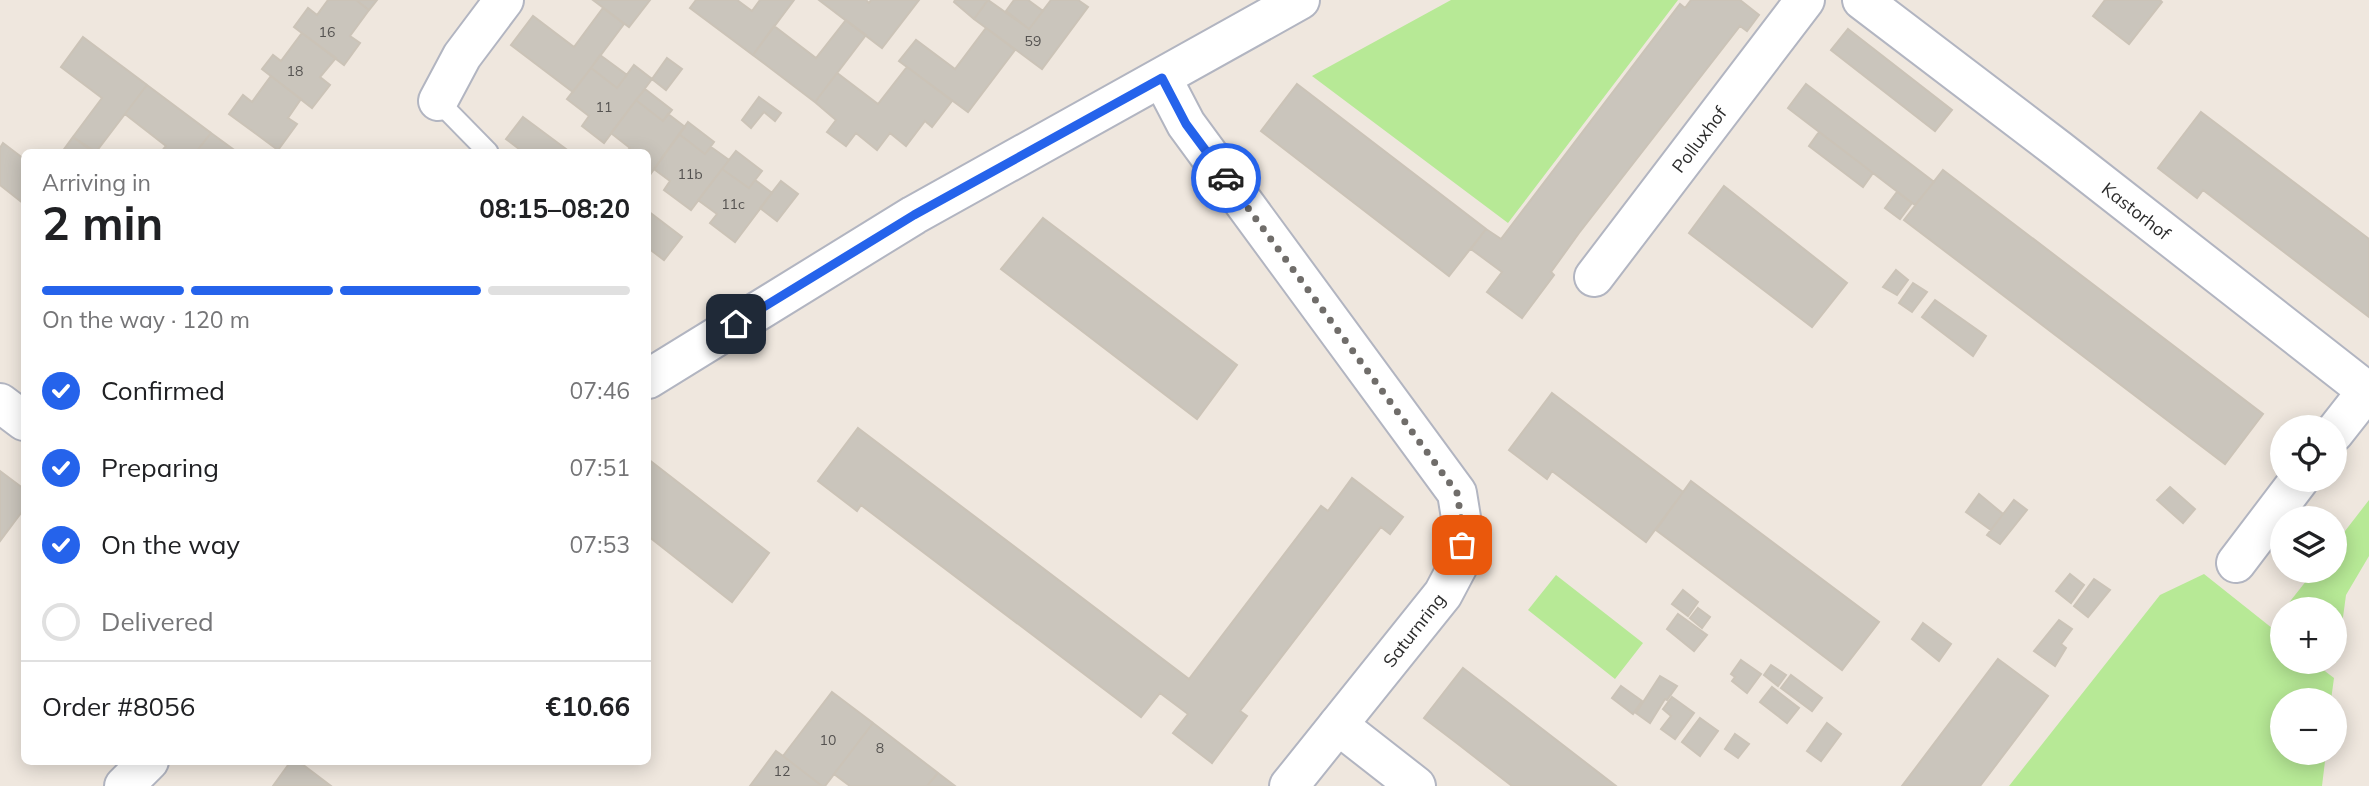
<!DOCTYPE html>
<html lang="en">
<head>
<meta charset="utf-8">
<style>
	:root { --surface:#fff; --page:#f2f2f2; --text:#202124; --muted:#757577; --line:#e0e0e0; --accent:#2563eb }
	body { margin:0; font-family:Mulish,sans-serif; background:var(--page); color:var(--text); height:100vh; display:flex; flex-direction:column; font-size:26px; white-space:nowrap }
	* { box-sizing:border-box; margin:0 }
	p { font-size:23px; color:var(--muted) }
	.icon { flex:none; width:38px; height:38px; fill:none; stroke:currentColor; stroke-width:2; stroke-linecap:round; stroke-linejoin:round }
	.map { position:relative; flex:1; overflow:hidden }
	.panel { position:absolute; left:21px; top:149px; width:630px; height:616px; display:flex; flex-direction:column; background:var(--surface); border-radius:10px; box-shadow:0 4px 18px #0003 }
	.panel>* { flex:none }
	.buttons { position:absolute; left:2270px; top:415px; display:grid; gap:14px }
	.buttons a { display:grid; place-items:center; width:77px; height:77px; border-radius:50%; background:var(--surface); box-shadow:0 4px 18px #0003; font-size:35px }
	.pin { position:absolute; display:grid; place-items:center; width:60px; height:60px; color:#fff; margin:-30px; border-radius:14px; box-shadow:0 4px 10px #0006 }
	.courier { position:absolute; display:grid; place-items:center; width:70px; height:70px; margin:-35px; border:5px solid #2563eb; border-radius:50%; background:#fff; color:#222; box-shadow:0 2px 9px #0007 }
	.summary em { font-style:normal; font-weight:700 }
	.summary div { display:flex; flex-direction:column-reverse }
	.summary { display:flex; align-items:center; justify-content:space-between; height:119px; padding:0 21px }
	h1 { font-size:46px; font-weight:700; line-height:52px }
	.bar { display:grid; grid-template-columns:repeat(4,1fr); gap:10px 7px; align-content:center; height:84px; padding:0 21px }
	.bar i { height:9px; border-radius:5px; background:var(--line) }
	.bar .current { background:var(--accent) }
	.bar p { grid-column:span 4 }
	.line { display:flex; align-items:center; gap:18px; padding:0 21px; border-top:2px solid var(--line) }
	.line div { flex:1 }
	ol { padding:0 21px; list-style:none }
	li { display:flex; align-items:center; gap:21px; height:77px }
	li p { margin-inline-start:auto }
	li .icon { padding:7px; border-radius:50%; background:var(--accent); color:#fff; stroke-width:4 }
	li:last-child { color:var(--muted) }
	li i { width:38px; height:38px; border:4px solid var(--line); border-radius:50% }
	.map>svg:first-child { display:block }
</style>
</head>
<body>
<div class="map">
<svg width="2369" height="786" viewBox="0 0 2369 786">
	<rect width="100%" height="100%" fill="#efe7de"/>
	<path fill="#b7e996" d="M 1451,0 L 1678,0 L 1508,223 L 1312,76 Z
		M 2369,500 L 2369,556 L 2346,595 L 2337,662 L 2334,660 L 2334,609 L 2284,609 L 2314,571 L 2334,570 L 2335,544 Z
		M 2204,574 L 2282,636 L 2282,662 L 2313,662 L 2334,678 L 2331,700 L 2282,700 L 2282,752 L 2326,753 L 2322,786 L 2009,786 L 2160,595 Z
		M 1556,575 L 1643,643 L 1615,679 L 1528,610 Z"/>
	<path fill="#cac5bc" stroke="#cbc3b7" stroke-width="2" d="M 328,0 L 356,0 L 369,10 L 350,36 L 360,43 L 344,65 L 294,27 L 308,8 L 317,15 Z
		M 356,0 L 377,0 L 369,10 Z
		M 593,0 L 650,0 L 629,27 Z
		M 696,0 L 737,0 L 752,11 L 760,0 L 794,0 L 753,55 L 690,8 Z
		M 819,0 L 866,0 L 869,3 L 871,0 L 919,0 L 882,48 Z
		M 955,0 L 988,0 L 974,19 L 954,2 Z
		M 988,0 L 1029,29 L 1051,0 L 1078,0 L 1088,7 L 1042,69 L 974,19 Z
		M 1014,0 L 1028,0 L 1043,11 L 1029,29 L 1006,11 Z
		M 1691,0 L 1740,0 L 1759,15 L 1747,31 L 1740,26 L 1579,233 L 1551,272 L 1554,275 L 1522,318 L 1487,292 L 1502,272 L 1471,249 L 1486,229 L 1501,239 L 1680,4 L 1685,8 Z
		M 2105,0 L 2160,0 L 2162,2 L 2129,44 L 2093,16 Z
		M 603,8 L 624,24 L 573,92 L 511,45 L 533,16 L 574,47 Z
		M 846,20 L 866,35 L 815,102 L 753,55 L 774,26 L 816,58 Z
		M 986,28 L 1015,50 L 968,112 L 899,61 L 916,40 L 955,69 Z
		M 1848,29 L 1952,110 L 1935,131 L 1831,50 Z
		M 302,33 L 336,58 L 320,77 L 330,85 L 312,108 L 262,69 L 273,55 L 281,61 Z
		M 83,37 L 147,85 L 96,152 L 73,137 L 102,98 L 61,67 Z
		M 600,55 L 627,75 L 617,88 L 591,68 Z
		M 667,58 L 682,69 L 666,90 L 652,79 Z
		M 634,65 L 652,79 L 604,143 L 582,126 L 589,116 L 567,99 L 591,68 L 617,88 Z
		M 907,67 L 952,101 L 932,127 L 925,121 L 906,146 L 890,133 L 877,150 L 856,133 L 846,146 L 827,132 L 836,120 L 815,102 L 837,73 L 878,104 Z
		M 271,76 L 301,99 L 288,118 L 297,124 L 278,150 L 229,114 L 243,95 L 252,102 Z
		M 1297,84 L 1486,229 L 1449,276 L 1261,131 Z
		M 1806,84 L 1934,182 L 1915,205 L 1788,108 Z
		M 147,85 L 211,133 L 196,152 L 161,152 L 166,146 L 125,114 Z
		M 645,89 L 672,110 L 663,121 L 636,100 Z
		M 759,97 L 781,113 L 775,121 L 764,112 L 751,128 L 742,120 Z
		M 636,100 L 663,121 L 668,114 L 685,127 L 649,176 L 648,152 L 626,152 L 630,148 L 611,133 Z
		M 2201,112 L 2369,239 L 2369,317 L 2203,190 L 2197,198 L 2158,168 Z
		M 523,117 L 570,152 L 523,152 L 506,139 Z
		M 688,122 L 714,142 L 705,154 L 679,134 Z
		M 1819,132 L 1873,173 L 1863,187 L 1809,146 Z
		M 211,133 L 237,152 L 196,152 Z
		M 679,134 L 705,154 L 711,147 L 729,160 L 691,210 L 664,190 L 670,181 L 654,169 Z
		M 73,137 L 93,152 L 62,152 Z
		M 3,143 L 24,159 L 24,204 L 0,185 L 0,148 Z
		M 736,151 L 762,171 L 749,188 L 722,169 Z
		M 722,169 L 749,188 L 755,180 L 772,193 L 735,242 L 710,223 L 717,214 L 698,200 Z
		M 1943,170 L 2263,414 L 2225,464 L 1904,220 Z
		M 781,181 L 798,194 L 777,221 L 760,208 Z
		M 1724,186 L 1847,283 L 1812,327 L 1689,233 Z
		M 1897,192 L 1912,203 L 1900,219 L 1885,208 Z
		M 648,211 L 682,237 L 664,260 L 648,248 Z
		M 1043,218 L 1237,365 L 1197,419 L 1001,269 Z
		M 1896,270 L 1908,280 L 1897,295 L 1883,287 Z
		M 1913,283 L 1927,292 L 1912,312 L 1899,303 Z
		M 1935,300 L 1986,336 L 1973,356 L 1922,317 Z
		M 1552,393 L 1683,492 L 1646,542 L 1552,471 L 1547,479 L 1509,450 Z
		M 858,428 L 1189,679 L 1321,506 L 1328,511 L 1352,478 L 1403,517 L 1390,534 L 1381,527 L 1240,711 L 1247,716 L 1212,763 L 1173,733 L 1188,714 L 1160,693 L 1141,717 L 861,505 L 857,511 L 818,481 Z
		M 648,459 L 769,553 L 732,602 L 648,536 Z
		M 0,471 L 24,489 L 24,509 L 0,541 Z
		M 1691,481 L 1879,622 L 1842,670 L 1656,530 Z
		M 2170,487 L 2195,509 L 2183,523 L 2157,500 Z
		M 1979,494 L 2003,514 L 1991,530 L 1966,512 Z
		M 2014,500 L 2027,510 L 2000,544 L 1987,535 Z
		M 2070,574 L 2084,585 L 2071,603 L 2056,591 Z
		M 2094,579 L 2110,590 L 2088,617 L 2074,606 Z
		M 1683,590 L 1698,602 L 1688,616 L 1672,604 Z
		M 1698,608 L 1710,617 L 1702,628 L 1690,618 Z
		M 1678,614 L 1707,635 L 1694,651 L 1667,629 Z
		M 2059,620 L 2072,629 L 2061,644 L 2066,648 L 2055,666 L 2034,651 Z
		M 1923,623 L 1951,644 L 1939,661 L 1912,639 Z
		M 1998,659 L 2048,696 L 2027,724 L 1980,786 L 1902,786 Z
		M 1741,660 L 1761,674 L 1747,693 L 1732,681 L 1735,677 L 1731,674 Z
		M 1771,665 L 1786,675 L 1778,686 L 1764,675 Z
		M 1463,668 L 1616,786 L 1512,786 L 1458,744 L 1424,718 Z
		M 1791,675 L 1822,698 L 1812,711 L 1781,688 Z
		M 1660,676 L 1677,686 L 1667,700 L 1665,699 L 1650,723 L 1636,713 Z
		M 1621,686 L 1642,701 L 1633,714 L 1612,698 Z
		M 1772,687 L 1799,708 L 1787,723 L 1760,702 Z
		M 832,692 L 873,723 L 825,786 L 822,786 L 783,756 Z
		M 1672,697 L 1694,713 L 1675,739 L 1661,729 L 1671,716 L 1663,709 Z
		M 1700,718 L 1718,731 L 1700,756 L 1682,742 Z
		M 873,723 L 938,773 L 927,786 L 850,786 L 834,774 Z
		M 1827,723 L 1841,734 L 1821,761 L 1807,751 Z
		M 1735,734 L 1749,744 L 1738,758 L 1725,749 Z
		M 776,751 L 783,756 L 822,786 L 750,786 Z
		M 291,761 L 298,761 L 331,786 L 273,786 Z
		M 938,773 L 955,786 L 927,786 Z"/>
	<g fill="none" stroke-linecap="round" stroke-linejoin="round">
		<defs>
			<path id="service" d="M 438,101 L 488,152"/>
			<g id="minor">
				<path id="s1" d="M 1862,0 L 2059,150 L 2367,391 L 2334,433"/>
				<path d="M 1162,78 L 1186,124 L 1457,493 L 1463,530 L 1461,560 L 1443,594 L 1289,786"/>
				<path d="M 438,101 L 462,56 L 504,0"/>
				<path id="s2" d="M 1594,277 L 1805,0"/>
				<path d="M 0,403 L 24,421"/>
				<path d="M 2236,563 L 2299,480"/>
				<path d="M 1338,725 L 1416,786"/>
			</g>
			<path id="tertiary" d="M 648,379 L 914,215 L 1300,0
				M 124,786 L 149,761"/>
		</defs>
		<use href="#service" stroke="#b2b5c1" stroke-width="23"/>
		<use href="#minor" stroke="#b2b5c1" stroke-width="42"/>
		<use href="#tertiary" stroke="#b2b5c1" stroke-width="42"/>
		<use href="#service" stroke="#fff" stroke-width="19"/>
		<use href="#minor" stroke="#fff" stroke-width="38"/>
		<use href="#tertiary" stroke="#fff" stroke-width="38"/>
	</g>
	<g fill="none" stroke-linecap="round" stroke-linejoin="round">
		<path stroke="#706d6a" stroke-width="7" stroke-dasharray="0 12.6" d="M 1226,178 L 1457,493 L 1463,530 L 1462,545"/>
		<path stroke="#2563eb" stroke-width="9" d="M 736,324 L 914,215 L 1162,78 L 1186,124 L 1226,178"/>
	</g>
	<g text-anchor="middle" dominant-baseline="central" stroke-width="7" stroke-linejoin="round" paint-order="stroke">
		<g font-size="14" fill="#545250">
			<text x="327" y="32">16</text>
			<text x="1033" y="41">59</text>
			<text x="295" y="71">18</text>
			<text x="604" y="107">11</text>
			<text x="690" y="174">11b</text>
			<text x="733" y="204">11c</text>
			<text x="828" y="740">10</text>
			<text x="880" y="748">8</text>
			<text x="782" y="771">12</text>
		</g>
		<g font-size="18" fill="#2c2c2c" stroke="#fff">
			<text stroke="none"><textPath href="#s2" startOffset="173">Polluxhof</textPath></text>
			<text stroke="none"><textPath href="#s1" startOffset="346">Kastorhof</textPath></text>
			<text transform="translate(1414 630) rotate(-52)">Saturnring</text>
		</g>
	</g>
</svg>
<div class="buttons">
<a><svg class="icon" aria-label="locate" viewBox="0 0 24 24"><circle cx="12" cy="12" r="6"/><path d="M12 2v4M12 18v4M2 12h4M18 12h4"/></svg></a>
<a><svg class="icon" aria-label="layers" viewBox="0 0 24 24"><path d="M12 4l9 5-9 5-9-5zM3 14l9 5 9-5"/></svg></a>
<a>+</a>
<a>−</a>
</div>
<div class="pin" style="left:1462px;top:545px;background:#ea580c"><svg class="icon" aria-label="bag" viewBox="0 0 24 24"><path d="M5 8h14l-1 12H6zM9 8a3 3 0 0 1 6 0"/></svg></div>
<div class="pin" style="left:736px;top:324px;background:#1f2937"><svg class="icon" aria-label="home" viewBox="0 0 24 24"><path d="M3 11l9-7 9 7M6 9v11h12V9"/></svg></div>
<div class="courier" style="left:1226px;top:178px"><svg class="icon" aria-label="car" viewBox="0 0 24 24"><path d="M5 17H2v-5l4-1 3-4h7l3 4 3 1v5h-3M9 17h6M6 11h13"/><circle cx="7" cy="17" r="2"/><circle cx="17" cy="17" r="2"/></svg></div>
<section class="panel">
<div class="summary"><div><h1>2 min</h1><p>Arriving in</p></div><em>08:15–08:20</em></div>
<div class="bar"><i class="current"></i><i class="current"></i><i class="current"></i><i></i><p>On the way · 120 m</p></div>
<ol>
<li><svg class="icon" aria-label="check" viewBox="0 0 24 24"><path d="M5 12l5 5 9-10"/></svg>Confirmed<p>07:46</p></li>
<li><svg class="icon" aria-label="check" viewBox="0 0 24 24"><path d="M5 12l5 5 9-10"/></svg>Preparing<p>07:51</p></li>
<li><svg class="icon" aria-label="check" viewBox="0 0 24 24"><path d="M5 12l5 5 9-10"/></svg>On the way<p>07:53</p></li>
<li><i></i>Delivered</li>
</ol>
<div class="line" style="height:91px"><div>Order #8056</div><b>€10.66</b></div>
</section>
</div>
</body>
</html>
